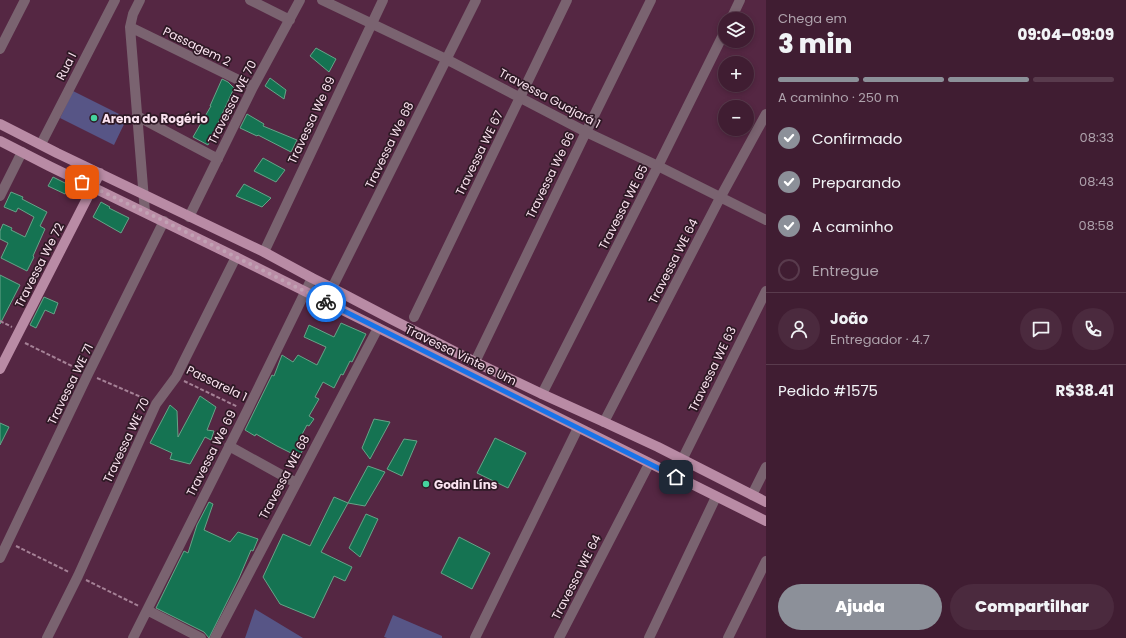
<!DOCTYPE html>
<html lang="pt">
<head>
<meta charset="utf-8">
<style>
	:root { --surface:#401d32; --page:#4b2a3e; --text:#f1f3f6; --muted:#aea2ac; --line:#593b4d; --accent:#8c9099 }
	body { margin:0; font-family:Poppins,sans-serif; background:var(--page); color:var(--text); height:100vh; display:flex; flex-direction:column; font-size:15px; white-space:nowrap }
	* { box-sizing:border-box; margin:0 }
	p { font-size:13px; color:var(--muted) }
	.icon { flex:none; width:22px; height:22px; fill:none; stroke:currentColor; stroke-width:2; stroke-linecap:round; stroke-linejoin:round }
	.map { position:relative; flex:1; overflow:hidden }
	.panel { display:flex; flex-direction:column; background:var(--surface); width:360px }
	.panel>* { flex:none }
	.tools { position:absolute; left:718px; top:12px; display:grid; gap:8px }
	.tools a { display:grid; place-items:center; width:36px; height:36px; border-radius:50%; background:var(--surface); box-shadow:0 2px 6px #0003,0 0 0 1px var(--line); font-size:20px }
	.pin { position:absolute; display:grid; place-items:center; width:34px; height:34px; color:#fff; margin:-17px; border-radius:8px; box-shadow:0 2px 6px #0006 }
	.courier { position:absolute; display:grid; place-items:center; width:40px; height:40px; margin:-20px; border:3px solid #1a73e8; border-radius:50%; background:#fff; color:#222; box-shadow:0 1px 5px #0007 }
	.headline em { font-style:normal; font-weight:800 }
	.headline div { display:flex; flex-direction:column-reverse }
	.headline { display:flex; align-items:center; justify-content:space-between; height:68px; padding:0 12px }
	h1 { font-size:26px; font-weight:800; line-height:30px }
	.bar { display:grid; grid-template-columns:repeat(4,1fr); gap:6px 4px; align-content:center; height:48px; padding:0 12px }
	.bar i { height:5px; border-radius:3px; background:var(--line) }
	.bar .on { background:var(--accent) }
	.bar p { grid-column:span 4 }
	.line { display:flex; align-items:center; gap:10px; padding:0 12px; border-top:1px solid var(--line) }
	.line div { flex:1 }
	.round { display:grid; place-items:center; flex:none; width:42px; height:42px; border-radius:21px; background:var(--page) }
	ol { padding:0 12px; list-style:none }
	li { display:flex; align-items:center; gap:12px; height:44px }
	li p { margin-inline-start:auto }
	li .icon { padding:4px; border-radius:50%; background:var(--accent); color:#fff; stroke-width:4 }
	li:last-child { color:var(--muted) }
	li i { width:22px; height:22px; border:2px solid var(--line); border-radius:50% }
	.action { display:flex; gap:8px; margin-top:auto; padding:8px 12px }
	.action a { flex:1; height:46px; border-radius:24px; background:var(--accent); color:#fff; font-size:16px; font-weight:800; line-height:46px; text-align:center }
	.action a+a { background:var(--page); color:var(--text) }
	main { display:flex; flex:1; min-height:0 }
	.map>svg:first-child { display:block }
</style>
</head>
<body>
<main>
<div class="map">
<svg width="766" height="638" viewBox="0 0 766 638">
	<rect width="100%" height="100%" fill="#552743"/>
	<path fill="#575586" d="M 73,91 L 127,118 L 114,145 L 60,118 Z
		M 255,609 L 303,638 L 304,638 L 245,638 Z
		M 393,615 L 442,636 L 442,638 L 387,638 L 384,637 Z"/>
	<path fill="#157352" stroke="#66a488" d="M 316,48 L 336,59 L 329,72 L 310,56 Z
		M 270,78 L 286,90 L 284,99 L 265,86 Z
		M 222,79 L 228,82 L 234,88 L 208,145 L 193,137 L 211,106 L 210,106 Z
		M 247,114 L 264,124 L 263,126 L 297,140 L 291,152 L 258,135 L 257,136 L 240,128 Z
		M 263,158 L 285,170 L 276,182 L 254,171 Z
		M 53,177 L 69,185 L 65,194 L 48,186 Z
		M 244,184 L 271,198 L 262,207 L 236,196 Z
		M 11,192 L 23,197 L 22,199 L 47,212 L 40,226 L 45,229 L 33,256 L 34,257 L 27,271 L 1,258 L 8,243 L 0,239 L 0,231 L 3,224 L 12,228 L 11,230 L 25,237 L 34,217 L 18,208 L 16,212 L 4,207 Z
		M 101,202 L 110,207 L 109,208 L 129,218 L 121,233 L 93,217 Z
		M 0,275 L 20,285 L 0,324 Z
		M 44,297 L 58,303 L 54,314 L 45,310 L 36,328 L 30,325 Z
		M 341,323 L 366,334 L 352,362 L 350,361 L 343,375 L 341,374 L 334,388 L 323,382 L 315,397 L 319,399 L 309,416 L 314,419 L 309,426 L 307,425 L 299,440 L 306,444 L 299,457 L 277,446 L 256,434 L 255,436 L 245,430 L 272,375 L 274,376 L 282,355 L 293,362 L 298,355 L 317,365 L 326,347 L 304,337 L 309,325 L 334,337 Z
		M 200,396 L 216,407 L 207,430 L 214,431 L 211,440 L 205,437 L 190,464 L 170,459 L 172,453 L 150,443 L 170,405 L 177,411 L 178,437 Z
		M 374,419 L 390,422 L 370,459 L 362,448 Z
		M 0,423 L 9,427 L 0,445 Z
		M 495,438 L 526,453 L 508,488 L 477,473 Z
		M 404,439 L 417,441 L 402,476 L 387,469 Z
		M 368,466 L 385,472 L 365,506 L 348,503 Z
		M 334,497 L 348,503 L 321,552 L 352,567 L 345,581 L 334,576 L 314,618 L 280,604 L 263,577 L 283,534 L 310,546 Z
		M 209,502 L 213,504 L 204,530 L 230,542 L 238,532 L 258,539 L 253,551 L 251,550 L 239,578 L 209,638 L 204,632 L 156,608 L 184,551 L 188,553 L 197,525 Z
		M 366,514 L 378,519 L 360,557 L 349,548 Z
		M 459,537 L 490,553 L 472,589 L 441,573 Z"/>
	<g fill="none" stroke-linecap="round" stroke-linejoin="round">
		<path stroke="#a58196" stroke-width="2" stroke-dasharray="4 2" stroke-linecap="butt" d="M 0,321 L 12,327
			M 25,343 L 80,370
			M 97,378 L 148,400
			M 184,381 L 238,407
			M 16,546 L 69,572
			M 86,580 L 139,606"/>
		<path stroke="#7a6370" stroke-width="10" d="M 140,0 L 133,14 L 130,27 L 145,212
			M 250,0 L 290,20
			M 322,0 L 446,59 L 586,132 L 658,166 L 766,220
			M 731,19 L 740,0
			M 130,27 L 253,87
			M 0,49 L 25,0
			M 137,116 L 218,159
			M 41,144 L 115,0
			M 0,196 L 22,152
			M 189,217 L 253,87 L 300,0
			M 264,252 L 383,0
			M 325,301 L 332,288 L 476,0
			M 414,317 L 567,0
			M 475,362 L 586,132 L 651,0
			M 542,394 L 658,166 L 725,31
			M 604,422 L 720,198 L 766,114
			M 229,446 L 296,483
			M 682,460 L 766,291
			M 752,495 L 766,467
			M 0,558 L 88,374 L 164,221
			M 147,610 L 201,638
			M 47,638 L 78,576 L 156,404 L 176,377 L 236,257
			M 133,638 L 247,411 L 312,278
			M 215,638 L 378,328
			M 475,638 L 578,428
			M 559,638 L 649,464
			M 649,638 L 716,497
			M 728,638 L 766,561"/>
		<path stroke="#b98ba5" stroke-width="10" d="M 0,124 L 57,153 L 264,252 L 312,278 L 332,288 L 393,320 L 475,362 L 542,394 L 604,422 L 658,447 L 766,502
			M 0,141 L 49,166 L 236,257 L 766,521
			M 0,369 L 100,173"/>
	</g>
	<g fill="none" stroke-linecap="round" stroke-linejoin="round">
		<path stroke="#c1a1b3" stroke-width="4" stroke-dasharray="0 7.2" d="M 82,182 L 164,221 L 326,302"/>
		<path stroke="#1a73e8" stroke-width="5" d="M 326,302 L 676,477"/>
	</g>
	<g fill="#45d49f" stroke="#2e1925" stroke-width="1.5">
		<circle cx="94" cy="118" r="4"/>
		<circle cx="426" cy="484" r="4"/>
	</g>
	<g text-anchor="middle" dominant-baseline="central" stroke-width="3.5" stroke-linejoin="round" paint-order="stroke">
		<g font-size="12" fill="#fbe3f0" stroke="#2e1925">
			<text transform="translate(197 46) rotate(26)">Passagem 2</text>
			<text transform="translate(66 66) rotate(-63)">Rua I</text>
			<text transform="translate(550 98) rotate(28)">Travessa Guajará 1</text>
			<text transform="translate(232 102) rotate(-63)">Travessa WE 70</text>
			<text transform="translate(311 120) rotate(-65)">Travessa We 69</text>
			<text transform="translate(389 145) rotate(-64)">Travessa We 68</text>
			<text transform="translate(479 153) rotate(-64)">Travessa WE 67</text>
			<text transform="translate(550 175) rotate(-64)">Travessa We 66</text>
			<text transform="translate(623 207) rotate(-63)">Travessa WE 65</text>
			<text transform="translate(673 261) rotate(-63)">Travessa WE 64</text>
			<text transform="translate(39 265) rotate(-63)">Travessa We 72</text>
			<text transform="translate(461 355) rotate(26)">Travessa Vinte e Um</text>
			<text transform="translate(712 369) rotate(-64)">Travessa WE 63</text>
			<text transform="translate(217 383) rotate(26)">Passarela 1</text>
			<text transform="translate(70 384) rotate(-64)">Travessa WE 71</text>
			<text transform="translate(126 440) rotate(-65)">Travessa WE 70</text>
			<text transform="translate(211 453) rotate(-63)">Travessa We 69</text>
			<text transform="translate(284 477) rotate(-62)">Travessa WE 68</text>
			<text transform="translate(576 577) rotate(-63)">Travessa WE 64</text>
		</g>
		<g font-size="12" font-weight="bold" fill="#fbe3f0" stroke="#2e1925" text-anchor="start">
			<text x="102" y="118">Arena do Rogério</text>
			<text x="434" y="484">Godin Líns</text>
		</g>
	</g>
</svg>
<div class="tools">
<a><svg class="icon" aria-label="layers" viewBox="0 0 24 24"><path d="M12 4l9 5-9 5-9-5zM3 14l9 5 9-5"/></svg></a>
<a>+</a>
<a>−</a>
</div>
<div class="pin" style="left:82px;top:182px;background:#ea580c"><svg class="icon" aria-label="bag" viewBox="0 0 24 24"><path d="M5 8h14l-1 12H6zM9 8a3 3 0 0 1 6 0"/></svg></div>
<div class="pin" style="left:676px;top:477px;background:#1f2937"><svg class="icon" aria-label="home" viewBox="0 0 24 24"><path d="M3 11l9-7 9 7M6 9v11h12V9"/></svg></div>
<div class="courier" style="left:326px;top:302px"><svg class="icon" aria-label="bike" viewBox="0 0 24 24"><circle cx="6" cy="16" r="4"/><circle cx="18" cy="16" r="4"/><path d="M6 16l4-8h5l3 8M10 8l3 8H6M13 5h3"/></svg></div>
</div>
<section class="panel">
<div class="headline"><div><h1>3 min</h1><p>Chega em</p></div><em>09:04–09:09</em></div>
<div class="bar"><i class="on"></i><i class="on"></i><i class="on"></i><i></i><p>A caminho · 250 m</p></div>
<ol>
<li><svg class="icon" aria-label="check" viewBox="0 0 24 24"><path d="M5 12l5 5 9-10"/></svg>Confirmado<p>08:33</p></li>
<li><svg class="icon" aria-label="check" viewBox="0 0 24 24"><path d="M5 12l5 5 9-10"/></svg>Preparando<p>08:43</p></li>
<li><svg class="icon" aria-label="check" viewBox="0 0 24 24"><path d="M5 12l5 5 9-10"/></svg>A caminho<p>08:58</p></li>
<li><i></i>Entregue</li>
</ol>
<div class="line" style="height:72px"><a class="round"><svg class="icon" aria-label="person" viewBox="0 0 24 24"><circle cx="12" cy="8" r="4"/><path d="M4 21q1-7 8-7t8 7"/></svg></a><div><b>João</b><p>Entregador · 4.7</p></div><a class="round"><svg class="icon" aria-label="chat" viewBox="0 0 24 24"><path d="M4 5h16v11H9l-5 4z"/></svg></a><a class="round"><svg class="icon" aria-label="phone" viewBox="0 0 24 24"><path d="M5 4h4l2 5-3 2q2 4 5 5l2-3 5 2v4C11 20 4 13 5 4z"/></svg></a></div>
<div class="line" style="height:52px"><div>Pedido #1575</div><b>R$38.41</b></div>
<div class="action"><a>Ajuda</a><a>Compartilhar</a></div>
</section>
</main>
</body>
</html>
